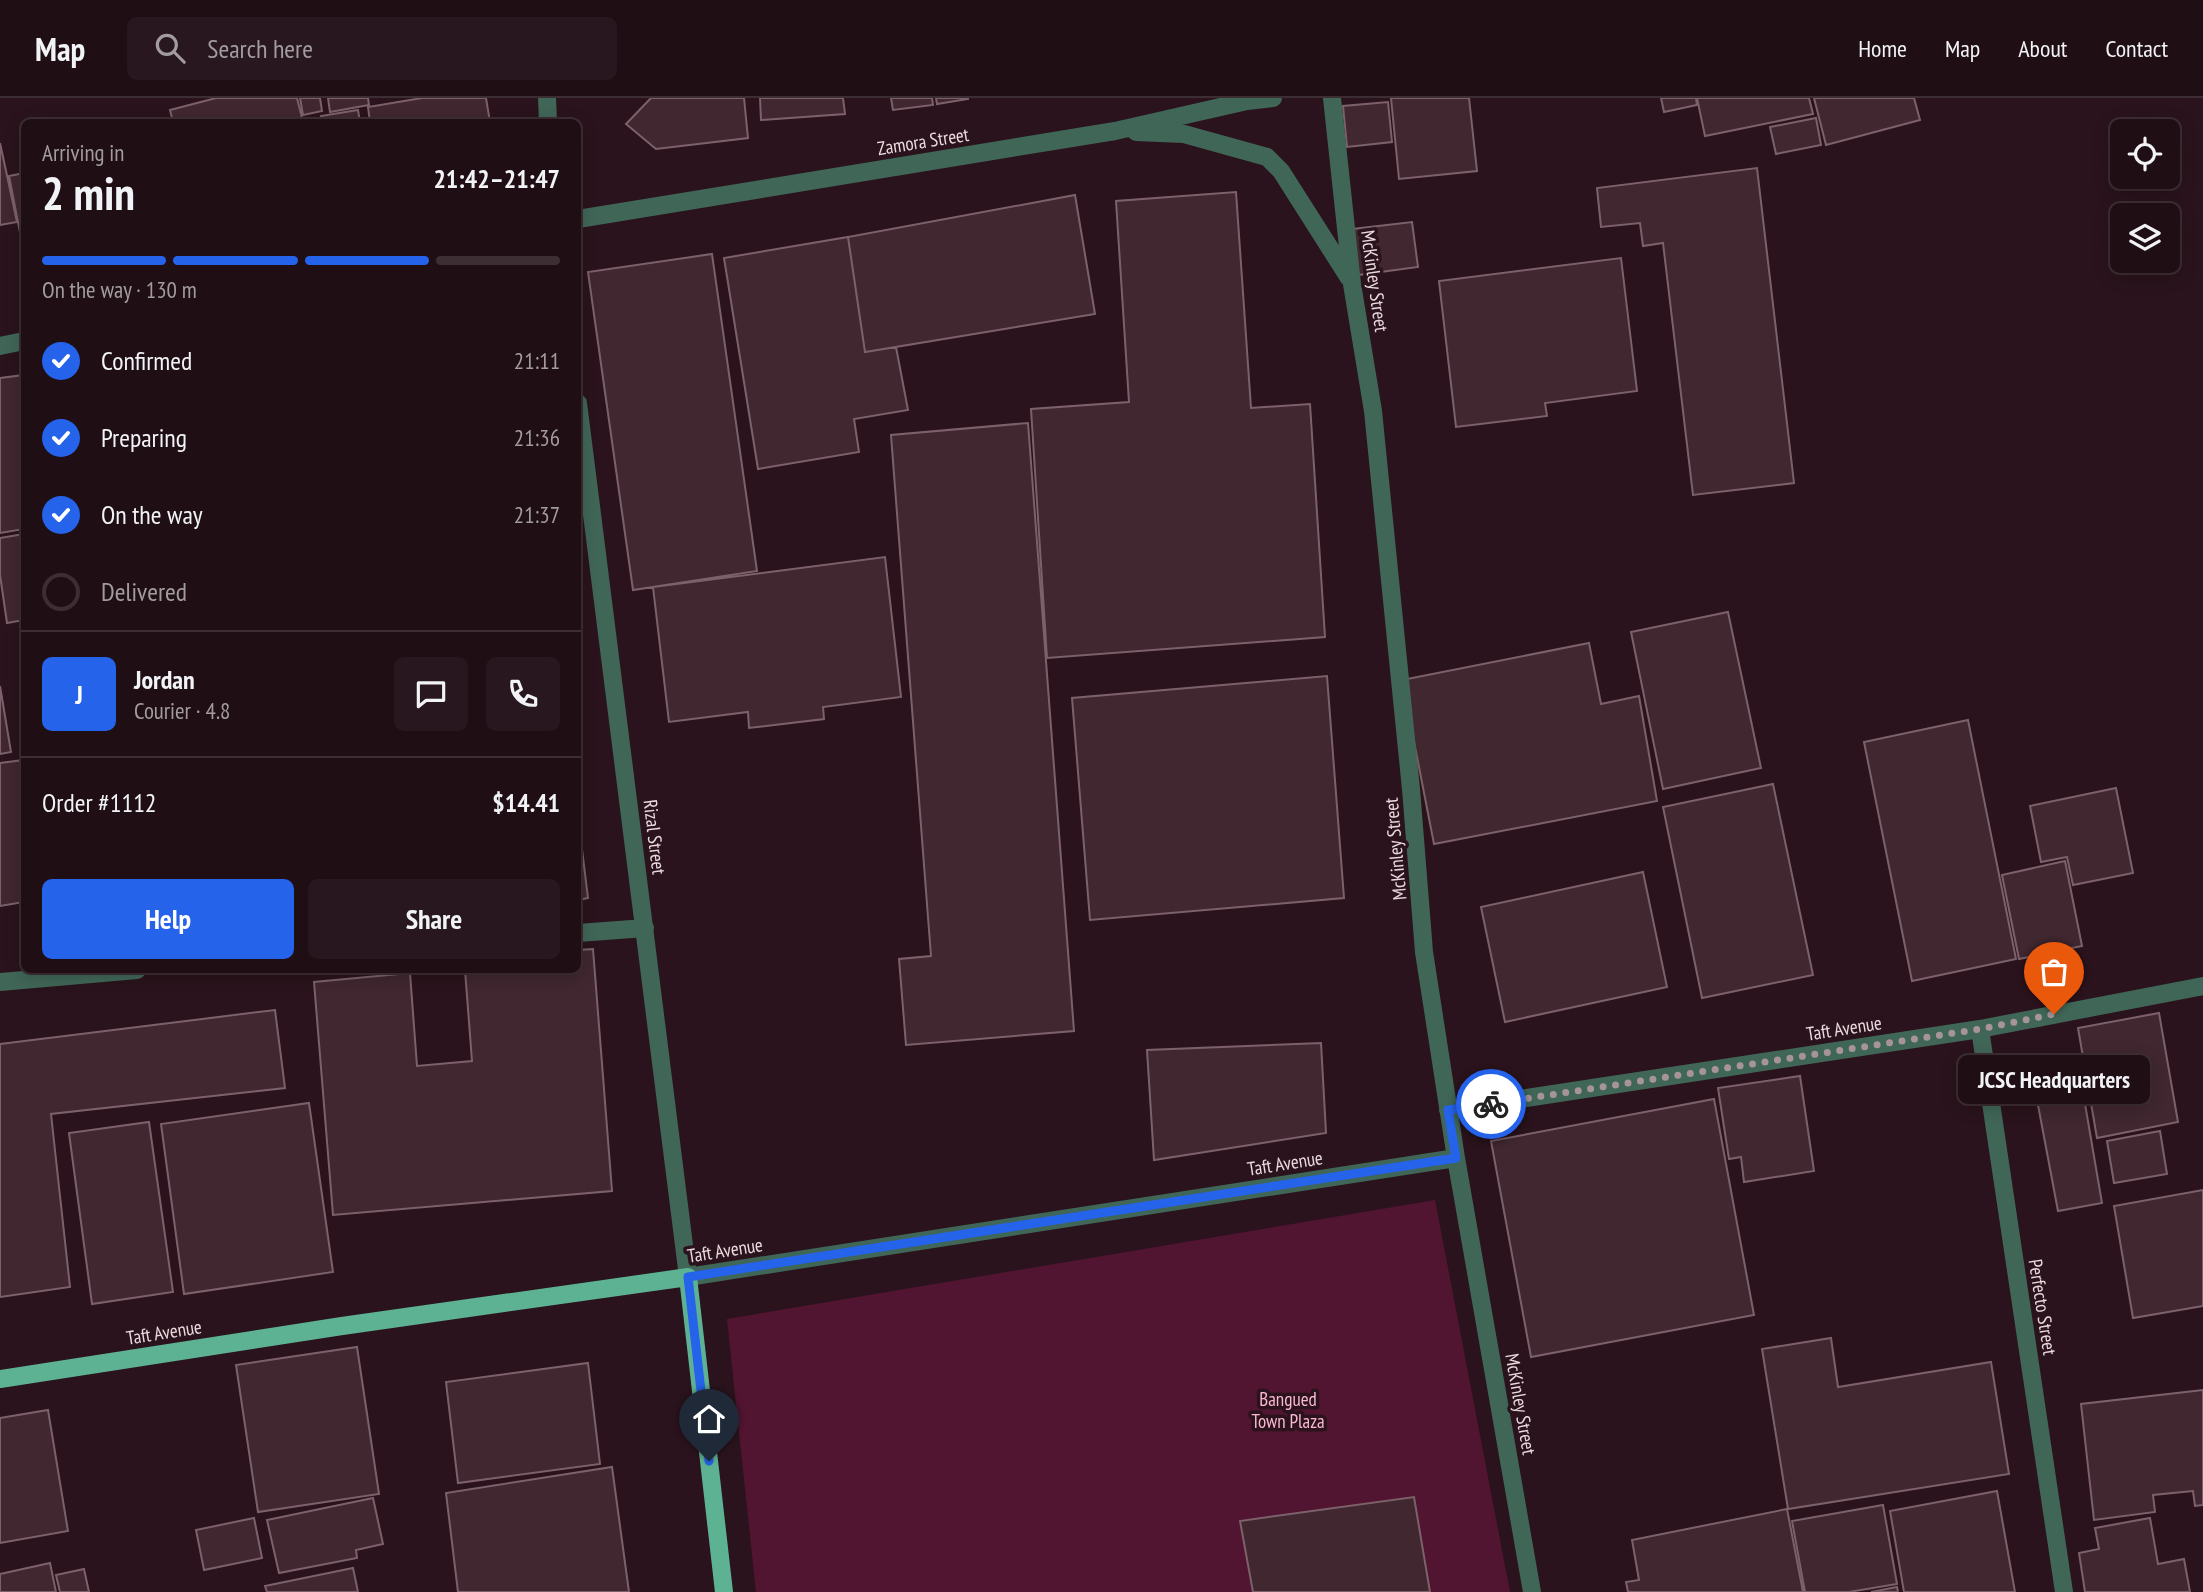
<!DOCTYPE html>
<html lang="en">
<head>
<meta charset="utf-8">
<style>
	:root { --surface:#200e15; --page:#28171e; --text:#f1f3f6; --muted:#a29ca0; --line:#3d2e34; --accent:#2563eb }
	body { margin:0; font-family:"PT Sans Narrow",sans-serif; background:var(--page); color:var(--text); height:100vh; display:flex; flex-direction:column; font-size:26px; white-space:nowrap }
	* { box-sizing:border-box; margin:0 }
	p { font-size:23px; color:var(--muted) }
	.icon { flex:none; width:38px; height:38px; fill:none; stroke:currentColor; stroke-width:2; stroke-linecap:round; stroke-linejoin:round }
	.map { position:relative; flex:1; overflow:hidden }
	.details { position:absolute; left:21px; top:21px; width:560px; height:854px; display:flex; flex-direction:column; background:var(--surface); border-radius:10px; box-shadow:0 4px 18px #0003,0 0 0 2px var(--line) }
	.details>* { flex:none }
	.tools { position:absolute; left:2110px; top:21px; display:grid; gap:14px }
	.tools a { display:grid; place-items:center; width:70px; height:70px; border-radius:10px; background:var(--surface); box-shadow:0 4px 18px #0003,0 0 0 2px var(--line); font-size:35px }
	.pin { position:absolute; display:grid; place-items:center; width:60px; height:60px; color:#fff; margin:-72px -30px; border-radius:50% 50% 50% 0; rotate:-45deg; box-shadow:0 0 7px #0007 }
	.pin .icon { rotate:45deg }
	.courier { position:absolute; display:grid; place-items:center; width:70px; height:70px; margin:-35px; border:5px solid #2563eb; border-radius:50%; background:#fff; color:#222; box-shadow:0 2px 9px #0007 }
	.bubble { position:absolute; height:49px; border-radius:10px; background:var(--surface); box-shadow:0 4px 18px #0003,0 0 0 2px var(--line); font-size:23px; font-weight:700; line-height:49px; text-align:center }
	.head em { font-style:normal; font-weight:700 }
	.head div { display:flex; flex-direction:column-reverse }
	.head { display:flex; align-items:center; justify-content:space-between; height:119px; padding:0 21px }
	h1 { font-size:46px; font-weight:700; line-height:52px }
	.bar { display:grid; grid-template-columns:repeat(4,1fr); gap:10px 7px; align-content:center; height:84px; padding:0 21px }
	.bar i { height:9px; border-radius:5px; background:var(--line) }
	.bar .active { background:var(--accent) }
	.bar p { grid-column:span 4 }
	.line { display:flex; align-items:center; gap:18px; padding:0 21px; border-top:2px solid var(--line) }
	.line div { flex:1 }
	.round { display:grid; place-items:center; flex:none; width:74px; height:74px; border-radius:10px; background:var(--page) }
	ol { padding:0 21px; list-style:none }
	li { display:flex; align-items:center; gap:21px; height:77px }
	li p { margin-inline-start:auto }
	li .icon { padding:7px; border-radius:50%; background:var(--accent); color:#fff; stroke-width:4 }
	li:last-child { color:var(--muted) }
	li i { width:38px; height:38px; border:4px solid var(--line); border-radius:50% }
	.cta { display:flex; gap:14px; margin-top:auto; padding:14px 21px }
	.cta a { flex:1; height:80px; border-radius:10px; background:var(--accent); color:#fff; font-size:28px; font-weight:700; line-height:80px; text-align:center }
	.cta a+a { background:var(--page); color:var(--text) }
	header { display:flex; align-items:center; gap:42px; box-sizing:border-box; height:98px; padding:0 35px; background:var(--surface); border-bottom:2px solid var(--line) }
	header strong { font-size:33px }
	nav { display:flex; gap:38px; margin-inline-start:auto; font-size:24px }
	.search { width:490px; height:63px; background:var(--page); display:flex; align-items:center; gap:18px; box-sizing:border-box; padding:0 24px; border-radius:10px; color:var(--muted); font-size:26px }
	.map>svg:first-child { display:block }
</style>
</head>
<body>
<header>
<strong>Map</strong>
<div class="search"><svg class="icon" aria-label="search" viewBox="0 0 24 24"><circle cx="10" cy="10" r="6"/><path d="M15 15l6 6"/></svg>Search here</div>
<nav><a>Home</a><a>Map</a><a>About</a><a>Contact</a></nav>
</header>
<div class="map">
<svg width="2203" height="1494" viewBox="0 0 2203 1494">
	<rect width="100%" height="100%" fill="#2a131c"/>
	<path fill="#521531" d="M 1435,1102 L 1510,1494 L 756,1494 L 727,1221 Z"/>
	<path fill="#402730" stroke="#7d616a" stroke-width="2" d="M 216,0 L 297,0 L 303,24 L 173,24 L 170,12 Z
		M 300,0 L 320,0 L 322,13 L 303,17 Z
		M 328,0 L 368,0 L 369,7 L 330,14 Z
		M 422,0 L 486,0 L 490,24 L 370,24 L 368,9 Z
		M 651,0 L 744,0 L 748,40 L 656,51 L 626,26 Z
		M 760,0 L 843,0 L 845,16 L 761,22 Z
		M 891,0 L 932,0 L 933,7 L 893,12 Z
		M 936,0 L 968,0 L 968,1 L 937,6 Z
		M 1391,0 L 1469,0 L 1477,73 L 1399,81 Z
		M 1661,0 L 1696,0 L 1697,7 L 1664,14 Z
		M 1697,0 L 1809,0 L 1813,16 L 1705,38 Z
		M 1814,0 L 1914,0 L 1920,22 L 1826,47 Z
		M 1388,4 L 1392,44 L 1347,49 L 1343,8 Z
		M 358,12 L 360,24 L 322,24 L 321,18 Z
		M 1816,20 L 1821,47 L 1776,56 L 1770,29 Z
		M 0,45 L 17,124 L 0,127 Z
		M 1757,70 L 1794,385 L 1693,397 L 1663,145 L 1643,148 L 1640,125 L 1601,129 L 1597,90 Z
		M 24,75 L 24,155 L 9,78 Z
		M 1236,94 L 1251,310 L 1310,306 L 1325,539 L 1047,560 L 1031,311 L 1129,304 L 1116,103 Z
		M 1075,97 L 1095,216 L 865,254 L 848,139 Z
		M 1412,124 L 1418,169 L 1358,177 L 1353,131 Z
		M 848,139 L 865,254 L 896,249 L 908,312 L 854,321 L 859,354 L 758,371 L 724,160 Z
		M 712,156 L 757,473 L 633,492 L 588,174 Z
		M 1621,160 L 1637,293 L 1545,305 L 1547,318 L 1456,329 L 1439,183 Z
		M 24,277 L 24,431 L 0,435 L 0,280 Z
		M 1028,325 L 1074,933 L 906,947 L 899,861 L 931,858 L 891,337 Z
		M 24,436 L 24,522 L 7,525 L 0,477 L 0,440 Z
		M 885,459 L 901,599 L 823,609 L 824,621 L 749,630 L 748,614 L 669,624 L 653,489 Z
		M 1728,514 L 1761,670 L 1663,691 L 1631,534 Z
		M 1589,545 L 1601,606 L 1639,598 L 1657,703 L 1434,746 L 1402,582 Z
		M 1327,578 L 1344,800 L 1090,822 L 1072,600 Z
		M 0,588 L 11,654 L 0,656 Z
		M 1968,622 L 2016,861 L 1912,883 L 1864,644 Z
		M 24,662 L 24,804 L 0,808 L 0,665 Z
		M 1773,686 L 1813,877 L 1702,900 L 1663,709 Z
		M 2116,690 L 2133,775 L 2073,787 L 2067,759 L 2041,764 L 2030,708 Z
		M 578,719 L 588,800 L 578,802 Z
		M 2065,763 L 2082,848 L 2019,861 L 2002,777 Z
		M 1643,774 L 1667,889 L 1505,924 L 1481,809 Z
		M 593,851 L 612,1093 L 333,1117 L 314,884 L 410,875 L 417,968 L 472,963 L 465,872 L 578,872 L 578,852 Z
		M 275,912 L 285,990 L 51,1016 L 70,1189 L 0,1199 L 0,946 Z
		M 2159,915 L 2178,1024 L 2097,1040 L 2078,930 Z
		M 1321,945 L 1326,1035 L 1154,1062 L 1147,952 Z
		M 1800,978 L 1814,1073 L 1744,1084 L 1741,1059 L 1729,1061 L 1718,990 Z
		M 2084,1000 L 2102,1105 L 2058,1113 L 2038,1007 Z
		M 1714,1001 L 1754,1217 L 1531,1259 L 1491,1043 Z
		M 309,1005 L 333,1174 L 184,1196 L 161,1026 Z
		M 149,1024 L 173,1194 L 92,1206 L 69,1035 Z
		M 2160,1033 L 2167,1076 L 2114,1085 L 2107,1043 Z
		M 2203,1092 L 2203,1208 L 2133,1220 L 2114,1108 Z
		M 1831,1240 L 1838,1289 L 1991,1264 L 2009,1376 L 1788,1411 L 1762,1251 Z
		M 357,1249 L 379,1396 L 258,1414 L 236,1267 Z
		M 588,1265 L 600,1366 L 458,1385 L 446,1284 Z
		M 2203,1292 L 2203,1407 L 2195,1408 L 2193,1393 L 2153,1397 L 2155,1414 L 2094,1422 L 2081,1306 Z
		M 48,1312 L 68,1433 L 0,1445 L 0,1320 Z
		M 612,1369 L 629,1494 L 458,1494 L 446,1395 Z
		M 1997,1393 L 2015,1494 L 1904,1494 L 1890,1413 Z
		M 1414,1399 L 1430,1494 L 1253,1494 L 1240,1423 Z
		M 373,1400 L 383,1446 L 356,1452 L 357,1460 L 279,1475 L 267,1422 Z
		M 1883,1407 L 1897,1486 L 1849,1494 L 1805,1494 L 1792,1423 Z
		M 1787,1411 L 1803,1494 L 1628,1494 L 1626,1484 L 1639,1482 L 1632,1442 Z
		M 254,1420 L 262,1460 L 204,1472 L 196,1432 Z
		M 2150,1420 L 2158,1466 L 2184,1461 L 2190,1494 L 2085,1494 L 2079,1455 L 2099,1451 L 2095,1430 Z
		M 50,1465 L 56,1494 L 0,1494 L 0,1476 Z
		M 353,1470 L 358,1494 L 267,1494 L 265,1488 Z
		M 84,1471 L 89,1494 L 60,1494 L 56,1477 Z
		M 1897,1489 L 1898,1494 L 1871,1494 Z"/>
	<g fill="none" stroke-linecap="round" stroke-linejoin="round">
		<path stroke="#406657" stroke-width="18" d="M 547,0 L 548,24
			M 1332,0 L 1352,186 L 1373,313 L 1411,691 L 1424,854 L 1456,1060 L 1532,1494
			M 1136,34 L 1184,36 L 1267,59 L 1281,73 L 1349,180
			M 578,121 L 1115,33 L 1247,3 L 1273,0
			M 0,248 L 24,243
			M 578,305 L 688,1179 L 1456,1060
			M 578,835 L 645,830
			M 0,884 L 137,872
			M 1980,931 L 2064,1494
			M 1448,1012 L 1980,931 L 2203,888"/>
		<path stroke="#5eb294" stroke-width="18" d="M 0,1281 L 342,1228 L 688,1179 L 724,1494"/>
	</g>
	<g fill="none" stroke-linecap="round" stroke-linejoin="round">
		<path stroke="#a7949b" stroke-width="7" stroke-dasharray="0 12.6" d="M 1491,1006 L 1980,931 L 2054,916"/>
		<path stroke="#2563eb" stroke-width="9" d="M 709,1363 L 688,1179 L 1456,1060 L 1448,1012 L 1491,1006"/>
	</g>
	<g text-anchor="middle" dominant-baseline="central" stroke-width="7" stroke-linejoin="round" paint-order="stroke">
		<g font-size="19" fill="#eadadf" stroke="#2a131c">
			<text transform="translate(923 43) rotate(-9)">Zamora Street</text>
			<text transform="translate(1375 183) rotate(82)">McKinley Street</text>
			<text transform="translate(655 739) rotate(83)">Rizal Street</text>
			<text transform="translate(1395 751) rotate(-95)">McKinley Street</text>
			<text transform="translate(1844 930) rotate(-9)">Taft Avenue</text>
			<text transform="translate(1285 1065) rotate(-9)">Taft Avenue</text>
			<text transform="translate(725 1152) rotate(-9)">Taft Avenue</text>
			<text transform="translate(2043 1209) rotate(81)">Perfecto Street</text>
			<text transform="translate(164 1234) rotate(-9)">Taft Avenue</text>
			<text transform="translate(1521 1306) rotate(80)">McKinley Street</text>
		</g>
		<g font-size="19" fill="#fcb8d0" stroke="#2a131c">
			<text x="1288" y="1301">Bangued<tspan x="1288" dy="22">Town Plaza</tspan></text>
		</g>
	</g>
</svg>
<div class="tools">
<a><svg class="icon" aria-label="locate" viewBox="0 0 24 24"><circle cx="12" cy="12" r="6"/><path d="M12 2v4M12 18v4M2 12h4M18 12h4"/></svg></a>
<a><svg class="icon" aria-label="layers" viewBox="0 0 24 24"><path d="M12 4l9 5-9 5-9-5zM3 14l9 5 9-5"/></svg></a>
</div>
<div class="pin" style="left:2054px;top:916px;background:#ea580c"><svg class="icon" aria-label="bag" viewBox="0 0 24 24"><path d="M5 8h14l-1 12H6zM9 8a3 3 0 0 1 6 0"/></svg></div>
<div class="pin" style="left:709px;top:1363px;background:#1f2937"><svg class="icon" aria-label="home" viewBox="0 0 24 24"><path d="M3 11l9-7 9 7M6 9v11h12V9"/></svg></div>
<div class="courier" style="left:1491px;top:1006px"><svg class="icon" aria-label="bike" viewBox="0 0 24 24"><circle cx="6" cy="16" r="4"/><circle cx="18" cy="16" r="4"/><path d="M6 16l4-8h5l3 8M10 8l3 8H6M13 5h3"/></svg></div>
<div class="bubble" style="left:1958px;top:957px;width:192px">JCSC Headquarters</div>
<section class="details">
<div class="head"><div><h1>2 min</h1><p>Arriving in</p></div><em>21:42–21:47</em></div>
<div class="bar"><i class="active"></i><i class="active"></i><i class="active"></i><i></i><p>On the way · 130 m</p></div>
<ol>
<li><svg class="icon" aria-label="check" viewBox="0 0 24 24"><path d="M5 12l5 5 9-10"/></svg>Confirmed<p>21:11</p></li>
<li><svg class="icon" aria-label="check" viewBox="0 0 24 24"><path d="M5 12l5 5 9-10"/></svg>Preparing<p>21:36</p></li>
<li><svg class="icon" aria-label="check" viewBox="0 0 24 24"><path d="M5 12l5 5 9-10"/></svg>On the way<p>21:37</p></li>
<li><i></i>Delivered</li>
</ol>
<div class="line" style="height:126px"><b class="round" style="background:var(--accent);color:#fff">J</b><div><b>Jordan</b><p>Courier · 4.8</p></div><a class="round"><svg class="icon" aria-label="chat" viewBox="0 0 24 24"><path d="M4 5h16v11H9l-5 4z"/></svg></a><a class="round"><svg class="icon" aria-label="phone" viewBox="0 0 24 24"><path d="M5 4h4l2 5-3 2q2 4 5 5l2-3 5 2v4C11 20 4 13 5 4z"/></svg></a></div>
<div class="line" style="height:91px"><div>Order #1112</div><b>$14.41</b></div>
<div class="cta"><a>Help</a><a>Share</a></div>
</section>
</div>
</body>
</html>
